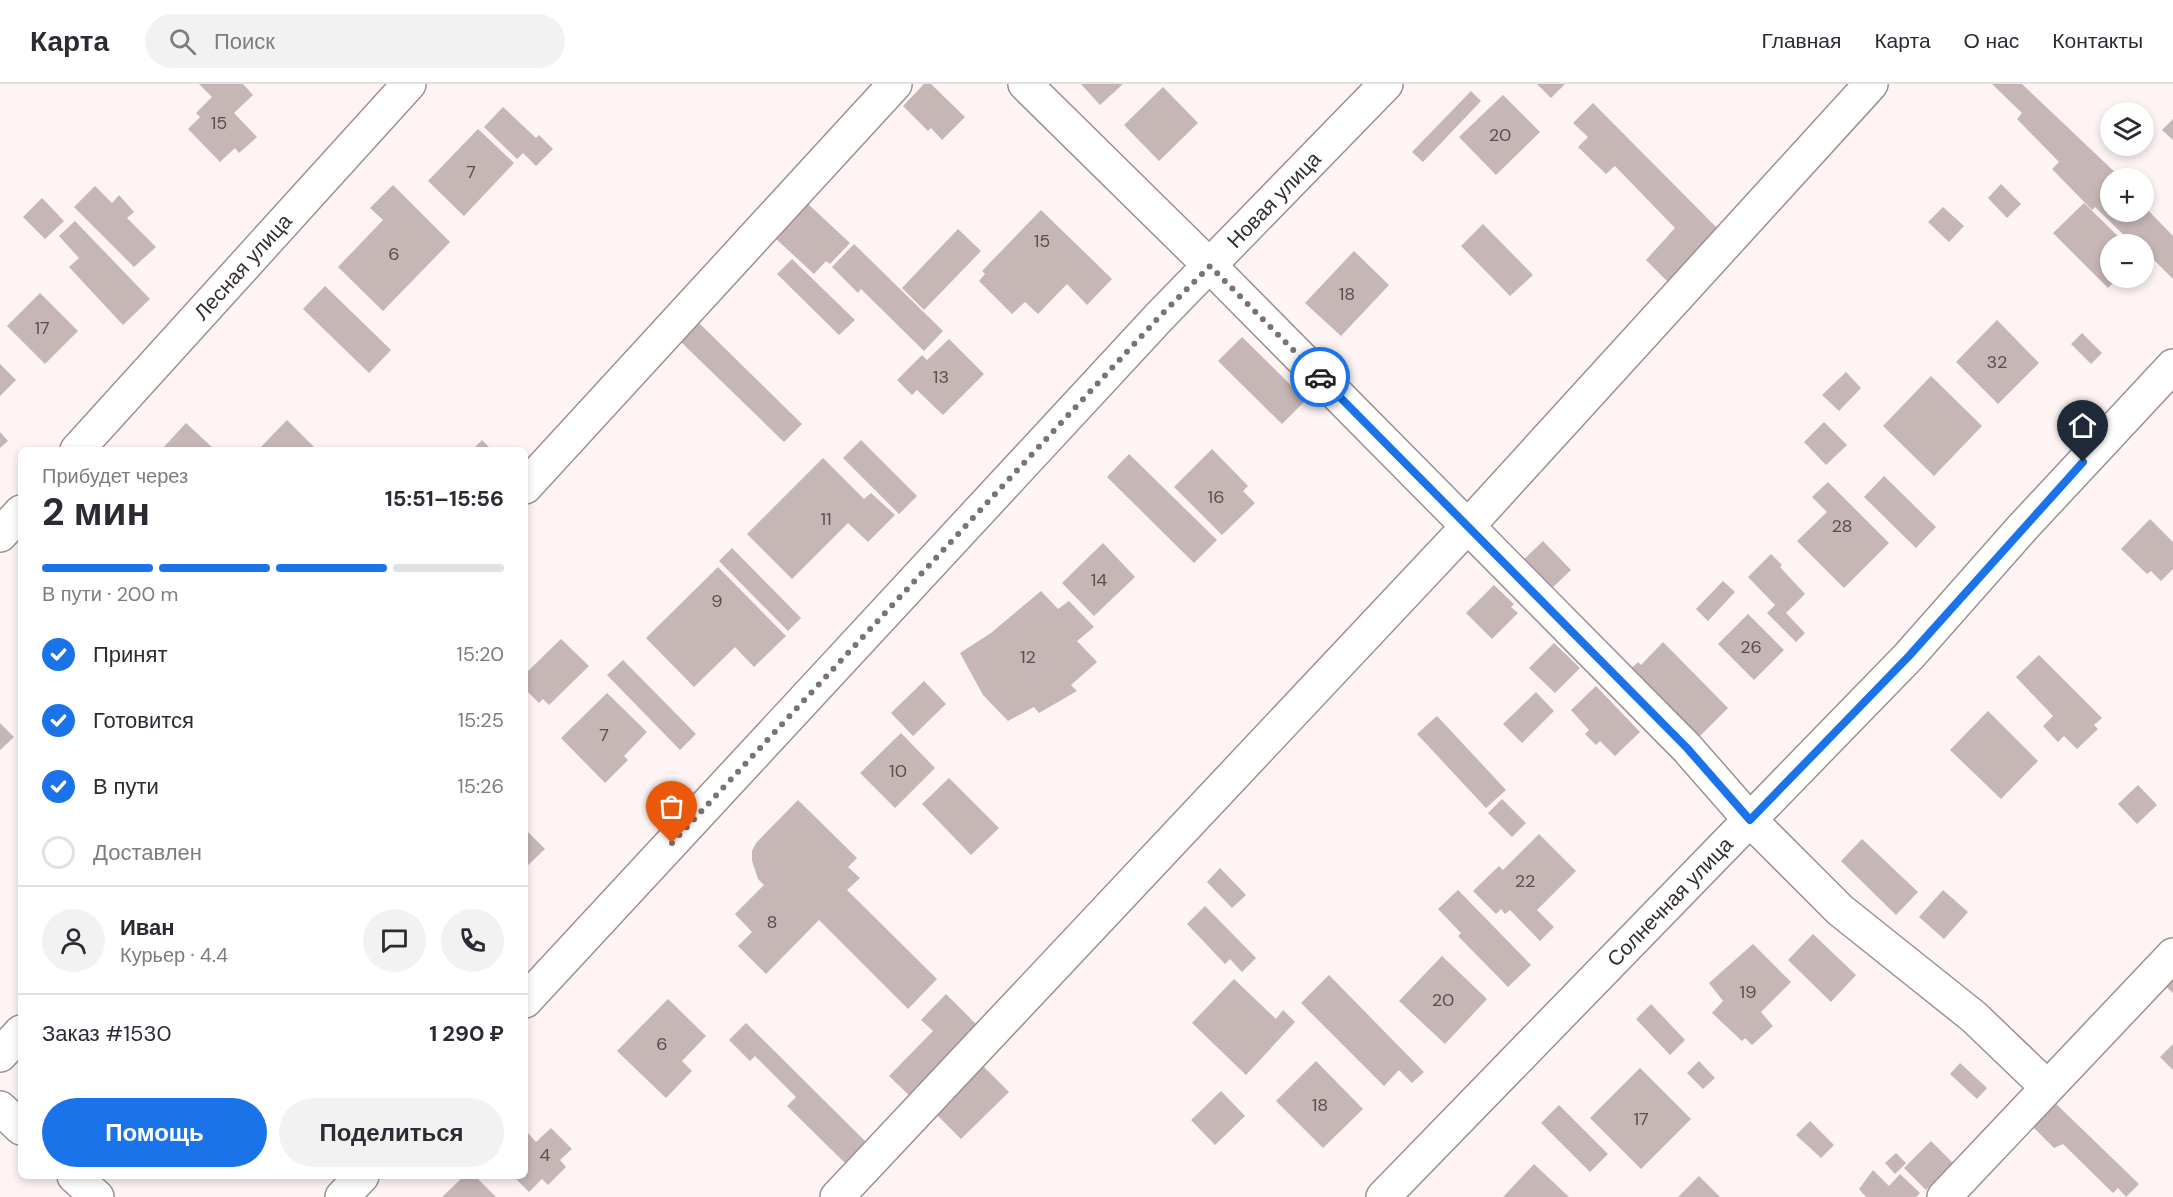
<!DOCTYPE html>
<html lang="ru">
<head>
<meta charset="utf-8">
<style>
	:root { --surface:#fff; --page:#f2f2f3; --text:#2b2b33; --muted:#7c7c81; --line:#e1e1e2; --accent:#1a73e8 }
	body { margin:0; font-family:"DM Sans",sans-serif; background:var(--page); color:var(--text); height:100vh; display:flex; flex-direction:column; font-size:22px; white-space:nowrap }
	* { box-sizing:border-box; margin:0 }
	p { font-size:20px; color:var(--muted) }
	.icon { flex:none; width:33px; height:33px; fill:none; stroke:currentColor; stroke-width:2; stroke-linecap:round; stroke-linejoin:round }
	.map { position:relative; flex:1; overflow:hidden }
	.details { position:absolute; left:18px; top:363px; width:510px; height:732px; display:flex; flex-direction:column; background:var(--surface); border-radius:9px; box-shadow:0 3px 9px #0003 }
	.details>* { flex:none }
	.tools { position:absolute; left:2100px; top:18px; display:grid; gap:12px }
	.tools a { display:grid; place-items:center; width:54px; height:54px; border-radius:50%; background:var(--surface); box-shadow:0 3px 9px #0003; font-size:30px }
	.pin { position:absolute; display:grid; place-items:center; width:51px; height:51px; color:#fff; margin:-62px -26px; border-radius:50% 50% 50% 0; rotate:-45deg; box-shadow:0 0 6px #0007 }
	.pin .icon { rotate:45deg }
	.courier { position:absolute; display:grid; place-items:center; width:60px; height:60px; margin:-30px; border:4px solid #1a73e8; border-radius:50%; background:#fff; color:#222; box-shadow:0 2px 8px #0007 }
	.summary em { font-style:normal; font-weight:700 }
	.summary div { display:flex; flex-direction:column-reverse }
	.summary { display:flex; align-items:center; justify-content:space-between; height:102px; padding:0 24px }
	h1 { font-size:39px; font-weight:700; line-height:45px }
	.bar { display:grid; grid-template-columns:repeat(4,1fr); gap:9px 6px; align-content:center; height:72px; padding:0 24px }
	.bar i { height:8px; border-radius:4px; background:var(--line) }
	.bar .current { background:var(--accent) }
	.bar p { grid-column:span 4 }
	.line { display:flex; align-items:center; gap:15px; padding:0 24px; border-top:2px solid var(--line) }
	.line div { flex:1 }
	.round { display:grid; place-items:center; flex:none; width:63px; height:63px; border-radius:32px; background:var(--page) }
	ol { padding:0 24px; list-style:none }
	li { display:flex; align-items:center; gap:18px; height:66px }
	li p { margin-inline-start:auto }
	li .icon { padding:6px; border-radius:50%; background:var(--accent); color:#fff; stroke-width:4 }
	li:last-child { color:var(--muted) }
	li i { width:33px; height:33px; border:3px solid var(--line); border-radius:50% }
	.button { display:flex; gap:12px; margin-top:auto; padding:12px 24px }
	.button a { flex:1; height:69px; border-radius:36px; background:var(--accent); color:#fff; font-size:24px; font-weight:700; line-height:69px; text-align:center }
	.button a+a { background:var(--page); color:var(--text) }
	header { display:flex; align-items:center; gap:36px; box-sizing:border-box; height:84px; padding:0 30px; background:var(--surface); border-bottom:2px solid var(--line) }
	header strong { font-size:28px }
	nav { display:flex; gap:33px; margin-inline-start:auto; font-size:21px }
	.search { width:420px; height:54px; background:var(--page); display:flex; align-items:center; gap:15px; box-sizing:border-box; padding:0 21px; border-radius:33px; color:var(--muted); font-size:22px }
	.map>svg:first-child { display:block }
</style>
</head>
<body>
<header>
<strong>Карта</strong>
<div class="search"><svg class="icon" aria-label="search" viewBox="0 0 24 24"><circle cx="10" cy="10" r="6"/><path d="M15 15l6 6"/></svg>Поиск</div>
<nav><a>Главная</a><a>Карта</a><a>О нас</a><a>Контакты</a></nav>
</header>
<div class="map">
<svg width="2173" height="1113" viewBox="0 0 2173 1113">
	<rect width="100%" height="100%" fill="#fef4f4"/>
	<path fill="#c6b6b6" d="M 199,0 L 243,0 L 253,11 L 234,29 L 257,53 L 239,69 L 235,64 L 220,78 L 188,45 L 200,33 L 196,29 L 212,13 Z
		M 924,0 L 931,0 L 965,33 L 942,56 L 931,44 L 928,47 L 903,22 Z
		M 1081,0 L 1123,0 L 1100,21 Z
		M 1537,0 L 1565,0 L 1551,14 Z
		M 1992,0 L 2022,0 L 2121,94 L 2110,94 L 2110,128 L 2144,128 L 2144,122 L 2173,152 L 2173,195 L 2145,167 L 2144,169 L 2144,160 L 2133,160 L 2095,123 L 2092,126 L 2052,85 L 2059,78 L 2017,35 L 2022,29 Z
		M 1163,3 L 1198,39 L 1159,77 L 1124,41 Z
		M 1471,7 L 1481,17 L 1423,78 L 1412,68 Z
		M 1503,11 L 1540,48 L 1496,91 L 1459,53 Z
		M 1593,19 L 1720,147 L 1668,198 L 1646,176 L 1675,144 L 1615,82 L 1606,90 L 1578,63 L 1588,53 L 1573,39 Z
		M 503,23 L 536,54 L 539,51 L 553,65 L 536,82 L 523,69 L 517,75 L 484,43 Z
		M 2173,35 L 2173,56 L 2162,46 Z
		M 478,45 L 514,79 L 464,132 L 428,97 Z
		M 2001,100 L 2021,120 L 2007,134 L 1988,114 Z
		M 393,101 L 450,158 L 383,227 L 338,183 L 383,136 L 370,124 Z
		M 95,102 L 112,119 L 119,111 L 134,128 L 127,134 L 156,163 L 134,183 L 74,123 Z
		M 42,114 L 64,137 L 45,155 L 23,133 Z
		M 2084,119 L 2126,160 L 2110,160 L 2110,194 L 2118,194 L 2108,204 L 2053,149 Z
		M 808,120 L 850,159 L 830,180 L 826,177 L 814,190 L 775,154 Z
		M 1943,123 L 1964,142 L 1949,158 L 1928,138 Z
		M 1041,126 L 1112,195 L 1087,221 L 1067,200 L 1038,230 L 1025,218 L 1012,230 L 979,197 L 985,190 L 982,187 Z
		M 75,137 L 150,215 L 123,241 L 69,183 L 79,174 L 59,152 Z
		M 1483,140 L 1533,191 L 1510,212 L 1461,162 Z
		M 958,145 L 981,167 L 924,226 L 902,204 Z
		M 854,160 L 943,247 L 924,267 L 861,205 L 858,209 L 832,183 Z
		M 1354,167 L 1389,201 L 1341,252 L 1305,219 Z
		M 792,175 L 855,236 L 839,251 L 777,190 Z
		M 325,202 L 391,266 L 369,289 L 303,225 Z
		M 40,209 L 78,247 L 45,280 L 7,242 Z
		M 1997,236 L 2039,279 L 1998,320 L 1956,278 Z
		M 699,239 L 802,340 L 784,358 L 681,258 Z
		M 2082,249 L 2102,269 L 2091,280 L 2071,260 Z
		M 1242,253 L 1306,316 L 1282,340 L 1218,277 Z
		M 949,255 L 984,290 L 943,331 L 917,306 L 912,311 L 897,296 L 922,271 L 927,276 Z
		M 0,280 L 16,296 L 0,312 Z
		M 1846,288 L 1861,304 L 1839,327 L 1822,311 Z
		M 1931,292 L 1982,342 L 1934,392 L 1883,342 Z
		M 287,336 L 317,366 L 258,366 Z
		M 1824,338 L 1847,361 L 1826,381 L 1804,358 Z
		M 186,339 L 215,366 L 161,366 Z
		M 0,348 L 8,357 L 0,364 Z
		M 482,356 L 492,366 L 472,366 Z
		M 861,356 L 917,412 L 899,430 L 843,374 Z
		M 1212,365 L 1248,402 L 1243,407 L 1255,419 L 1222,451 L 1174,403 Z
		M 1129,370 L 1217,456 L 1194,479 L 1107,393 Z
		M 823,374 L 864,415 L 871,409 L 895,431 L 868,458 L 848,439 L 792,495 L 747,450 Z
		M 1884,392 L 1936,443 L 1916,464 L 1864,413 Z
		M 1828,398 L 1889,459 L 1844,504 L 1797,457 L 1827,428 L 1812,413 Z
		M 2150,435 L 2173,458 L 2173,485 L 2161,497 L 2151,487 L 2147,490 L 2121,465 Z
		M 1543,457 L 1571,486 L 1549,507 L 1521,478 Z
		M 1103,459 L 1135,493 L 1094,532 L 1062,499 Z
		M 732,464 L 801,534 L 788,547 L 719,477 Z
		M 1771,470 L 1782,481 L 1780,483 L 1805,510 L 1786,529 L 1805,549 L 1796,558 L 1767,529 L 1775,521 L 1748,493 Z
		M 718,483 L 786,552 L 754,583 L 735,563 L 694,603 L 646,554 Z
		M 1723,497 L 1735,508 L 1708,537 L 1696,525 Z
		M 1494,501 L 1514,520 L 1511,523 L 1518,529 L 1492,555 L 1466,529 Z
		M 1041,507 L 1058,525 L 1069,517 L 1094,543 L 1077,557 L 1097,578 L 1071,601 L 1077,607 L 1039,629 L 1034,623 L 1008,637 L 983,611 L 960,569 L 991,549 Z
		M 1748,530 L 1784,566 L 1754,596 L 1718,560 Z
		M 561,555 L 589,582 L 549,621 L 543,615 L 539,619 L 525,605 L 525,590 Z
		M 1663,558 L 1728,624 L 1697,655 L 1630,586 L 1638,578 L 1641,581 Z
		M 1554,559 L 1580,584 L 1555,609 L 1529,584 Z
		M 2039,571 L 2102,634 L 2094,641 L 2098,645 L 2077,665 L 2064,652 L 2058,658 L 2043,642 L 2053,632 L 2016,593 Z
		M 623,576 L 696,650 L 680,666 L 607,591 Z
		M 924,597 L 946,620 L 913,652 L 891,629 Z
		M 1596,602 L 1640,648 L 1615,672 L 1600,657 L 1596,661 L 1585,650 L 1589,646 L 1571,626 Z
		M 1536,608 L 1554,627 L 1522,659 L 1503,640 Z
		M 607,609 L 647,648 L 624,672 L 628,676 L 605,699 L 561,654 Z
		M 1988,627 L 2038,677 L 2001,715 L 1950,666 Z
		M 1437,632 L 1506,706 L 1486,724 L 1417,650 Z
		M 0,639 L 14,653 L 0,666 Z
		M 901,649 L 935,684 L 895,724 L 860,689 Z
		M 949,694 L 999,744 L 971,771 L 922,720 Z
		M 2138,701 L 2157,721 L 2137,740 L 2118,720 Z
		M 1502,715 L 1526,739 L 1512,753 L 1488,729 Z
		M 798,716 L 857,774 L 848,783 L 860,794 L 847,806 L 937,895 L 908,925 L 819,836 L 766,890 L 738,862 L 752,848 L 735,830 L 764,801 L 758,795 L 752,777 L 752,767 L 756,759 Z
		M 525,745 L 545,765 L 525,784 Z
		M 1539,750 L 1576,787 L 1537,826 L 1554,843 L 1540,857 L 1510,826 L 1505,830 L 1501,825 L 1496,830 L 1473,807 L 1499,782 L 1503,786 Z
		M 1862,755 L 1918,808 L 1896,831 L 1841,777 Z
		M 1220,784 L 1246,811 L 1232,824 L 1207,798 Z
		M 1458,806 L 1531,881 L 1508,903 L 1458,852 L 1461,849 L 1438,825 Z
		M 1943,806 L 1968,828 L 1944,855 L 1919,833 Z
		M 1205,822 L 1256,874 L 1242,888 L 1230,875 L 1225,880 L 1187,840 Z
		M 1813,850 L 1856,891 L 1831,918 L 1788,876 Z
		M 1753,860 L 1791,898 L 1761,928 L 1773,942 L 1752,961 L 1745,954 L 1742,957 L 1712,929 L 1723,917 L 1709,899 Z
		M 1442,872 L 1487,915 L 1445,960 L 1399,917 Z
		M 1329,891 L 1424,988 L 1412,999 L 1399,986 L 1384,1002 L 1301,919 Z
		M 2173,894 L 2173,909 L 2165,902 Z
		M 1234,895 L 1276,935 L 1283,926 L 1295,938 L 1246,991 L 1192,939 Z
		M 946,910 L 979,943 L 911,1013 L 889,992 L 933,947 L 921,936 Z
		M 668,915 L 706,952 L 682,977 L 692,987 L 666,1014 L 617,967 Z
		M 1651,920 L 1685,956 L 1670,971 L 1636,935 Z
		M 746,939 L 866,1058 L 845,1079 L 787,1022 L 796,1013 L 755,972 L 750,977 L 729,956 Z
		M 2173,960 L 2173,986 L 2160,973 Z
		M 1316,977 L 1363,1025 L 1323,1064 L 1276,1017 Z
		M 1699,977 L 1715,994 L 1703,1005 L 1687,989 Z
		M 979,978 L 1009,1008 L 961,1055 L 931,1025 Z
		M 1960,979 L 1987,1004 L 1977,1015 L 1950,990 Z
		M 1640,984 L 1691,1035 L 1641,1085 L 1590,1034 Z
		M 1221,1007 L 1245,1032 L 1215,1061 L 1191,1036 Z
		M 2052,1016 L 2139,1100 L 2126,1113 L 2118,1104 L 2113,1109 L 2063,1060 L 2054,1064 L 2029,1039 Z
		M 1559,1021 L 1608,1070 L 1590,1088 L 1541,1039 Z
		M 1810,1037 L 1834,1061 L 1821,1074 L 1796,1051 Z
		M 551,1044 L 572,1065 L 560,1076 L 566,1083 L 548,1101 L 542,1095 L 529,1108 L 513,1092 L 525,1092 L 525,1050 L 527,1048 L 536,1058 Z
		M 1931,1057 L 1953,1079 L 1926,1106 L 1904,1084 Z
		M 1896,1069 L 1906,1079 L 1895,1090 L 1885,1079 Z
		M 1534,1080 L 1569,1113 L 1503,1113 Z
		M 1873,1086 L 1889,1102 L 1900,1090 L 1920,1109 L 1916,1113 L 1866,1113 L 1859,1105 Z
		M 464,1092 L 475,1092 L 496,1113 L 442,1113 Z
		M 1699,1092 L 1720,1113 L 1678,1113 Z"/>
	<g fill="none" stroke-linecap="round" stroke-linejoin="round">
		<defs>
			<path id="minor" d="M 1025,0 L 1210,182 L 1687,664 L 1750,736 L 1840,826 L 1974,933 L 2047,1003
				M 77,366 L 409,0
				M 525,403 L 895,0
				M 0,451 L 21,428
				M 525,917 L 1161,231 L 1386,0
				M 0,971 L 21,948
				M 0,1024 L 21,1044
				M 74,1092 L 97,1113
				M 342,1113 L 362,1092
				M 837,1113 L 1468,442 L 1871,0
				M 1383,1113 L 1909,572 L 2023,443 L 2173,282
				M 1944,1113 L 2173,871"/>
		</defs>
		<use href="#minor" stroke="#9f9090" stroke-width="36"/>
		<use href="#minor" stroke="#fff" stroke-width="33"/>
	</g>
	<g fill="none" stroke-linecap="round" stroke-linejoin="round">
		<path stroke="#7b7373" stroke-width="6" stroke-dasharray="0 10.8" d="M 672,759 L 1161,231 L 1210,182 L 1320,293"/>
		<path stroke="#1a73e8" stroke-width="8" d="M 1320,293 L 1687,664 L 1750,736 L 1909,572 L 2083,378"/>
	</g>
	<g text-anchor="middle" dominant-baseline="central" stroke-width="4.5" stroke-linejoin="round" paint-order="stroke">
		<g font-size="18" fill="#584f4f">
			<text x="219" y="39">15</text>
			<text x="1500" y="51">20</text>
			<text x="471" y="88">7</text>
			<text x="1042" y="157">15</text>
			<text x="394" y="170">6</text>
			<text x="1347" y="210">18</text>
			<text x="42" y="244">17</text>
			<text x="1997" y="278">32</text>
			<text x="941" y="293">13</text>
			<text x="1216" y="413">16</text>
			<text x="826" y="435">11</text>
			<text x="1842" y="442">28</text>
			<text x="1099" y="496">14</text>
			<text x="717" y="517">9</text>
			<text x="1751" y="563">26</text>
			<text x="1028" y="573">12</text>
			<text x="604" y="651">7</text>
			<text x="898" y="687">10</text>
			<text x="1525" y="797">22</text>
			<text x="772" y="838">8</text>
			<text x="1748" y="908">19</text>
			<text x="1443" y="916">20</text>
			<text x="662" y="960">6</text>
			<text x="1320" y="1021">18</text>
			<text x="1641" y="1035">17</text>
			<text x="545" y="1071">4</text>
		</g>
		<g font-size="21" fill="#342d2d" stroke="#fff">
			<text transform="translate(1274 116) rotate(-46)">Новая улица</text>
			<text transform="translate(243 183) rotate(-48)">Лесная улица</text>
			<text transform="translate(1670 818) rotate(-46)">Солнечная улица</text>
		</g>
	</g>
</svg>
<div class="tools">
<a><svg class="icon" aria-label="layers" viewBox="0 0 24 24"><path d="M12 4l9 5-9 5-9-5zM3 14l9 5 9-5"/></svg></a>
<a>+</a>
<a>−</a>
</div>
<div class="pin" style="left:672px;top:759px;background:#ea580c"><svg class="icon" aria-label="bag" viewBox="0 0 24 24"><path d="M5 8h14l-1 12H6zM9 8a3 3 0 0 1 6 0"/></svg></div>
<div class="pin" style="left:2083px;top:378px;background:#1f2937"><svg class="icon" aria-label="home" viewBox="0 0 24 24"><path d="M3 11l9-7 9 7M6 9v11h12V9"/></svg></div>
<div class="courier" style="left:1320px;top:293px"><svg class="icon" aria-label="car" viewBox="0 0 24 24"><path d="M5 17H2v-5l4-1 3-4h7l3 4 3 1v5h-3M9 17h6M6 11h13"/><circle cx="7" cy="17" r="2"/><circle cx="17" cy="17" r="2"/></svg></div>
<section class="details">
<div class="summary"><div><h1>2 мин</h1><p>Прибудет через</p></div><em>15:51–15:56</em></div>
<div class="bar"><i class="current"></i><i class="current"></i><i class="current"></i><i></i><p>В пути · 200 m</p></div>
<ol>
<li><svg class="icon" aria-label="check" viewBox="0 0 24 24"><path d="M5 12l5 5 9-10"/></svg>Принят<p>15:20</p></li>
<li><svg class="icon" aria-label="check" viewBox="0 0 24 24"><path d="M5 12l5 5 9-10"/></svg>Готовится<p>15:25</p></li>
<li><svg class="icon" aria-label="check" viewBox="0 0 24 24"><path d="M5 12l5 5 9-10"/></svg>В пути<p>15:26</p></li>
<li><i></i>Доставлен</li>
</ol>
<div class="line" style="height:108px"><a class="round"><svg class="icon" aria-label="person" viewBox="0 0 24 24"><circle cx="12" cy="8" r="4"/><path d="M4 21q1-7 8-7t8 7"/></svg></a><div><b>Иван</b><p>Курьер · 4.4</p></div><a class="round"><svg class="icon" aria-label="chat" viewBox="0 0 24 24"><path d="M4 5h16v11H9l-5 4z"/></svg></a><a class="round"><svg class="icon" aria-label="phone" viewBox="0 0 24 24"><path d="M5 4h4l2 5-3 2q2 4 5 5l2-3 5 2v4C11 20 4 13 5 4z"/></svg></a></div>
<div class="line" style="height:78px"><div>Заказ #1530</div><b>1 290 ₽</b></div>
<div class="button"><a>Помощь</a><a>Поделиться</a></div>
</section>
</div>
</body>
</html>
